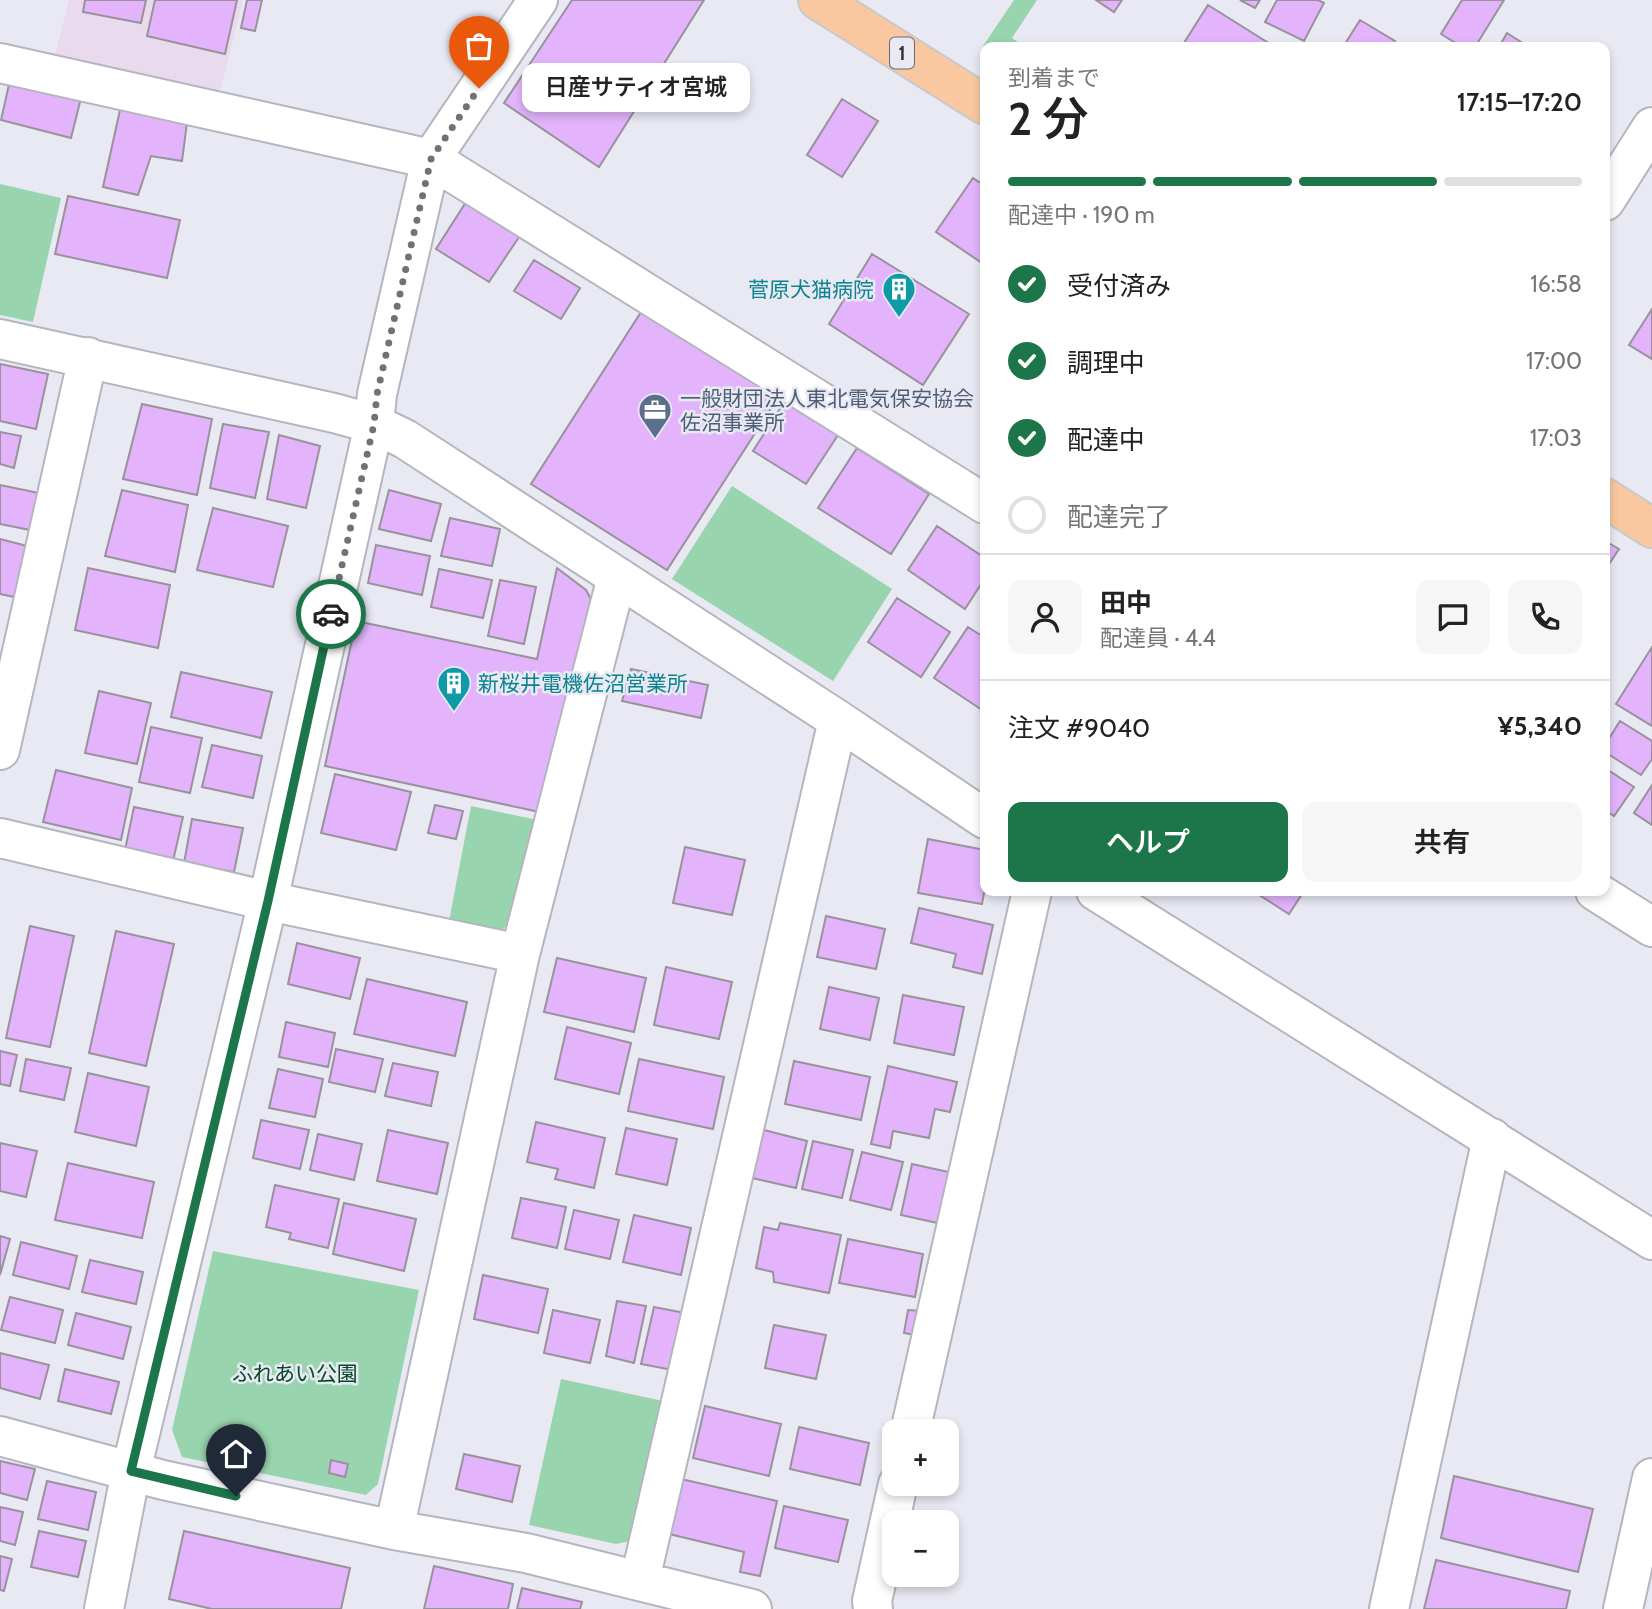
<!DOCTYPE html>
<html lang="ja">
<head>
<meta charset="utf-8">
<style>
	:root { --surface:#fff; --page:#f6f6f6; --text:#222; --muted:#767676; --line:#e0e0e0; --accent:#1c764a }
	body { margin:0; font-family:Cabin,"Noto Sans JP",sans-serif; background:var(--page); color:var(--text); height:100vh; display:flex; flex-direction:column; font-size:26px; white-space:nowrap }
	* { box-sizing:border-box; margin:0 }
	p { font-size:23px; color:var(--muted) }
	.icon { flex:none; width:38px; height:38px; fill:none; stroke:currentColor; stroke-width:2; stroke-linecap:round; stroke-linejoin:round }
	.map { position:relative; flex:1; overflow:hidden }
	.sheet { position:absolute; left:980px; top:42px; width:630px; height:854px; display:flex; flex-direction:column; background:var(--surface); border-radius:14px; box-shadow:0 4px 10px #0003 }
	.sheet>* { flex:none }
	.tools { position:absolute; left:882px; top:1419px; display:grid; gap:14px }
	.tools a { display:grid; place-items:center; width:77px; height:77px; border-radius:14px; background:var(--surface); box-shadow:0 4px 10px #0003; font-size:35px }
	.pin { position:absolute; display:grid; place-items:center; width:60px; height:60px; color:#fff; margin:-72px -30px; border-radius:50% 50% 50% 0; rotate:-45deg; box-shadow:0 0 7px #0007 }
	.pin .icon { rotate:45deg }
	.courier { position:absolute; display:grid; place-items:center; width:70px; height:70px; margin:-35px; border:5px solid #1c764a; border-radius:50%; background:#fff; color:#222; box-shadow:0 2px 9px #0007 }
	.bubble { position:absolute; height:49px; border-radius:14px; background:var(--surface); box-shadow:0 4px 10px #0003; font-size:23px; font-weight:600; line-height:49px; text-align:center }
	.summary em { font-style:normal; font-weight:600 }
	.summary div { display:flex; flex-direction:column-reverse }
	.summary { display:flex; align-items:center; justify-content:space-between; height:119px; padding:0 28px }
	h1 { font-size:46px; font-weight:600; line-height:52px }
	.bar { display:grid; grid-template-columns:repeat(4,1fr); gap:10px 7px; align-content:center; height:84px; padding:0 28px }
	.bar i { height:9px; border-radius:5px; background:var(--line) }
	.bar .active { background:var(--accent) }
	.bar p { grid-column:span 4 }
	.line { display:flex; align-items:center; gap:18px; padding:0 28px; border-top:2px solid var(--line) }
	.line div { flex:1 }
	.round { display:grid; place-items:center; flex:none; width:74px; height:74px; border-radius:14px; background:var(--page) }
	ol { padding:0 28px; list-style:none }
	li { display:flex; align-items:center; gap:21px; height:77px }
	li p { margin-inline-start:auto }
	li .icon { padding:7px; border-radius:50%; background:var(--accent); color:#fff; stroke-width:4 }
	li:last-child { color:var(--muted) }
	li i { width:38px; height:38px; border:4px solid var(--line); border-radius:50% }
	.button { display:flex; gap:14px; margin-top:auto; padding:14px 28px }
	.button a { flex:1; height:80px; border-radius:14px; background:var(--accent); color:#fff; font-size:28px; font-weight:600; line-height:80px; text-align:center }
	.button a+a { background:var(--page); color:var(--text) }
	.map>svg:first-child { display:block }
</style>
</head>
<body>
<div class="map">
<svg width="1652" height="1609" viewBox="0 0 1652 1609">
	<rect width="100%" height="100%" fill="#e9e9f4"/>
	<path fill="#e9daed" d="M 69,0 L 243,0 L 218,100 L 54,59 Z"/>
	<path fill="#98d4ad" d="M 1014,0 L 1037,0 L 1012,38 L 1025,47 L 985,47 L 983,46 Z
		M 0,184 L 61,198 L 33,322 L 0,315 Z
		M 732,486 L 892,589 L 833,681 L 672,579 Z
		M 471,806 L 547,822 L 522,912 L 502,930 L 449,921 Z
		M 213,1251 L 419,1290 L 378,1484 L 366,1495 L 182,1457 L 172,1430 Z
		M 561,1379 L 663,1401 L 630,1541 L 616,1544 L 529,1525 Z"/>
	<path fill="#e3b4fc" stroke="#98929b" stroke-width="2" d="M 85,0 L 146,0 L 141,23 L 83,12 Z
		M 155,0 L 237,0 L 225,54 L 147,36 Z
		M 247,0 L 262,0 L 255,31 L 241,28 Z
		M 572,0 L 704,0 L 599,167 L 504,103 Z
		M 1096,0 L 1122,0 L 1114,12 Z
		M 1240,0 L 1260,0 L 1255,8 Z
		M 1277,0 L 1318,0 L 1324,3 L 1304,41 L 1265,22 Z
		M 1462,0 L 1504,0 L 1475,47 L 1462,47 L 1441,34 Z
		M 1208,5 L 1275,47 L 1191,47 L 1184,43 Z
		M 1360,20 L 1395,41 L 1391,47 L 1343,47 Z
		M 1507,33 L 1529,47 L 1499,47 Z
		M 10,80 L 81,98 L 71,138 L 1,120 Z
		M 842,99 L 878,121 L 842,177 L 807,155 Z
		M 122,101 L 188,115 L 182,161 L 151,156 L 138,195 L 103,187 Z
		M 973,178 L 985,186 L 985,265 L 936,232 Z
		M 68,196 L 180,220 L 167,278 L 55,254 Z
		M 468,199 L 521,234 L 489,282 L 436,249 Z
		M 872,254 L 969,314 L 923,385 L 829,324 Z
		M 534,260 L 580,288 L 561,319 L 514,291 Z
		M 643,309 L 779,396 L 667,570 L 531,484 Z
		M 1652,309 L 1652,359 L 1629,345 Z
		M 0,364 L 48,374 L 36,429 L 0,421 Z
		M 785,401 L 838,435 L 806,484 L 753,451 Z
		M 142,404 L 212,419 L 197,495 L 123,479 Z
		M 223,424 L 269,432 L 255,498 L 210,488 Z
		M 0,432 L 21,436 L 14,468 L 0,464 Z
		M 279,435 L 320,446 L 306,508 L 267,499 Z
		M 857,448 L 929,494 L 891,554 L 818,508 Z
		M 0,485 L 39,493 L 30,530 L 0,524 Z
		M 122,490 L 188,505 L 175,572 L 105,556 Z
		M 389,490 L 441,504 L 431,541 L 379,529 Z
		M 213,508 L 288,526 L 273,587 L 197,570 Z
		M 450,518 L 500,529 L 492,566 L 441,556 Z
		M 937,526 L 985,558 L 985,578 L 965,609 L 908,570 Z
		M 0,539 L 27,546 L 14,597 L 0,594 Z
		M 1605,541 L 1619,549 L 1605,570 Z
		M 376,545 L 430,556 L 422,595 L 368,583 Z
		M 88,568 L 170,585 L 158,648 L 75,630 Z
		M 557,568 L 586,590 L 593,603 L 549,814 L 325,766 L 356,621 L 537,659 Z
		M 439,569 L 492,580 L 483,618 L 431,607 Z
		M 500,580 L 536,587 L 524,644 L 488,636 Z
		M 897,598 L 950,632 L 921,677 L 868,642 Z
		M 968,627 L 985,638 L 985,712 L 934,678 Z
		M 1652,647 L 1652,726 L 1616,704 Z
		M 631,669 L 708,685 L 701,718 L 622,701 Z
		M 181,672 L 272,692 L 261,738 L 171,717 Z
		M 99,691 L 151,703 L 137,764 L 85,753 Z
		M 1620,721 L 1652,741 L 1652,759 L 1641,775 L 1605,752 L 1605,745 Z
		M 151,727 L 202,738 L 190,793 L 139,782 Z
		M 212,745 L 262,756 L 253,798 L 202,787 Z
		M 1605,768 L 1634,787 L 1614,816 L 1605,810 Z
		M 56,770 L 132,788 L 121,840 L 43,822 Z
		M 335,774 L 411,792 L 396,850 L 321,833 Z
		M 1652,785 L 1652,825 L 1634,813 Z
		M 435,805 L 463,811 L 456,839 L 428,833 Z
		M 134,807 L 183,817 L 173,861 L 125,850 Z
		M 192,819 L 243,828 L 234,872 L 184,863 Z
		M 928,839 L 985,850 L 985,888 L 982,904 L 918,893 Z
		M 685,847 L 745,860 L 732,915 L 673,903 Z
		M 1253,891 L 1304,891 L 1289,914 Z
		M 919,908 L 993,925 L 982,974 L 953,967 L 956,954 L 911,943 Z
		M 826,916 L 885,929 L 876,969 L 817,957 Z
		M 30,926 L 74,936 L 50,1047 L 6,1038 Z
		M 116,931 L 174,944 L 146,1066 L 89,1053 Z
		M 297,943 L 360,958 L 350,999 L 288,984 Z
		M 557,958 L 646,978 L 634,1032 L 544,1012 Z
		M 666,967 L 732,982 L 719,1039 L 654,1025 Z
		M 367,979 L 467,1002 L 455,1056 L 354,1034 Z
		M 829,987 L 879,998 L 870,1040 L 820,1029 Z
		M 903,995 L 964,1007 L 954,1055 L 894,1043 Z
		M 286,1022 L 335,1033 L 328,1067 L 279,1057 Z
		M 567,1027 L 631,1043 L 619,1094 L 555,1079 Z
		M 336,1049 L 383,1059 L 375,1092 L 329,1082 Z
		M 0,1051 L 17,1055 L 10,1086 L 0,1084 Z
		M 26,1059 L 71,1068 L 64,1100 L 20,1091 Z
		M 639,1059 L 724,1077 L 713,1129 L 628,1111 Z
		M 794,1061 L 870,1077 L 861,1120 L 785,1104 Z
		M 393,1063 L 438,1072 L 431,1106 L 385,1096 Z
		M 888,1066 L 957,1082 L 950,1112 L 935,1109 L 929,1138 L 893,1131 L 890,1148 L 871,1144 Z
		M 278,1069 L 323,1079 L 315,1117 L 269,1108 Z
		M 88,1073 L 149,1087 L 136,1146 L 75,1132 Z
		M 261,1120 L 309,1130 L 300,1169 L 253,1158 Z
		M 536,1122 L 605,1138 L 594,1188 L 555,1179 L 558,1169 L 527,1162 Z
		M 626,1128 L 677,1139 L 667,1185 L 616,1174 Z
		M 388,1130 L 448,1143 L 437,1194 L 377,1181 Z
		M 764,1130 L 807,1141 L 796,1188 L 752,1178 Z
		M 318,1134 L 362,1144 L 354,1180 L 310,1170 Z
		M 813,1141 L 853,1150 L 842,1198 L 802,1189 Z
		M 0,1143 L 37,1151 L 26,1197 L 0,1191 Z
		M 862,1152 L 903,1162 L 891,1210 L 850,1200 Z
		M 68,1163 L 154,1182 L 142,1238 L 55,1220 Z
		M 912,1164 L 953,1173 L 942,1224 L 901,1215 Z
		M 275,1185 L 339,1199 L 328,1248 L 289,1239 L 291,1233 L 266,1227 Z
		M 521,1198 L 566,1207 L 557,1248 L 512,1238 Z
		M 344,1203 L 416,1219 L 404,1271 L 333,1254 Z
		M 574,1210 L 619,1220 L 610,1259 L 565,1249 Z
		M 634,1215 L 691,1228 L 681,1275 L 623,1262 Z
		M 780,1223 L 841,1235 L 829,1293 L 774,1282 L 773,1272 L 756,1268 L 764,1227 L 778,1230 Z
		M 0,1236 L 10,1239 L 0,1275 Z
		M 848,1239 L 923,1254 L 915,1297 L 839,1283 Z
		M 21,1242 L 77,1256 L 69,1289 L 13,1275 Z
		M 90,1260 L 143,1272 L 136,1304 L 82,1292 Z
		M 483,1275 L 548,1289 L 538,1333 L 474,1319 Z
		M 10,1297 L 63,1310 L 55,1343 L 1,1330 Z
		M 617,1301 L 646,1306 L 634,1363 L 606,1356 Z
		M 654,1307 L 690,1314 L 678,1371 L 641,1364 Z
		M 553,1310 L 600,1320 L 590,1363 L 544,1353 Z
		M 908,1310 L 933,1312 L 931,1338 L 904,1333 Z
		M 76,1313 L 131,1327 L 123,1359 L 68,1345 Z
		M 774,1325 L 826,1335 L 816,1379 L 765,1368 Z
		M 0,1353 L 49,1365 L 40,1399 L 0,1388 Z
		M 65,1369 L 119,1382 L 111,1414 L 58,1401 Z
		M 705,1406 L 781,1424 L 769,1476 L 693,1458 Z
		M 799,1427 L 869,1443 L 860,1485 L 790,1469 Z
		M 464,1454 L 520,1466 L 512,1502 L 456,1489 Z
		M 331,1460 L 348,1464 L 345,1477 L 329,1473 Z
		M 0,1461 L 35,1469 L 27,1500 L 0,1493 Z
		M 1454,1476 L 1593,1509 L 1578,1572 L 1441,1538 Z
		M 681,1479 L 777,1501 L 760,1576 L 740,1572 L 744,1552 L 669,1534 Z
		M 47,1481 L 96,1492 L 88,1530 L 38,1519 Z
		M 784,1506 L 848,1520 L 838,1562 L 775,1548 Z
		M 0,1507 L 23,1512 L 15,1545 L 0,1541 Z
		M 39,1531 L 86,1541 L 78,1577 L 31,1567 Z
		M 184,1531 L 350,1568 L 341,1609 L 212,1609 L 169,1599 Z
		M 0,1556 L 12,1559 L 4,1591 L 0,1590 Z
		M 1436,1560 L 1570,1591 L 1566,1609 L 1424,1609 Z
		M 434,1566 L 513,1584 L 508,1609 L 424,1609 Z
		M 522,1588 L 582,1602 L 580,1609 L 517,1609 Z"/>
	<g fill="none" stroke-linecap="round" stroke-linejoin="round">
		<defs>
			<path id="street" d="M 0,63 L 431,159 L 985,504
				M 1605,201 L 1652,127
				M 0,339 L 334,413 L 374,424 L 405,439 L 838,720 L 985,819
				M 0,750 L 88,357
				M 0,838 L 268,901 L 520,954
				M 1096,891 L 1652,1240
				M 1595,891 L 1652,927
				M 910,1432 L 1032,891
				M 0,1436 L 163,1480 L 394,1530 L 526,1553 L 752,1609
				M 394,1530 L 520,954 L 617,577
				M 640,1580 L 838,720
				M 104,1609 L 131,1471 L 268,901 L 374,424 L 377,394 L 431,159 L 538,0
				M 873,1609 L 872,1601 L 898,1484
				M 1389,1609 L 1492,1138
				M 1623,1609 L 1652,1478"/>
			<path id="primary" d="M 818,0 L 985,105
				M 1605,498 L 1652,528"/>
		</defs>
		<use href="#street" stroke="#b5b5c0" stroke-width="42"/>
		<use href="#primary" stroke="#c9c9ca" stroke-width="42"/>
		<use href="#street" stroke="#fff" stroke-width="38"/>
		<use href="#primary" stroke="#f9c8a0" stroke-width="38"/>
	</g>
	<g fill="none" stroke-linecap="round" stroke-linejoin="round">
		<path stroke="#717177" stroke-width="7" stroke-dasharray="0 12.6" d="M 331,614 L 374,424 L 377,394 L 431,159 L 479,88"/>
		<path stroke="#1c764a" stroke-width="9" d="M 236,1496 L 131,1471 L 268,901 L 331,614"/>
	</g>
	<defs>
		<symbol id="building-pin" viewBox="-11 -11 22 30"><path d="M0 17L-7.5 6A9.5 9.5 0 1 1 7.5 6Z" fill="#0f9aa8" stroke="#e9e9f4"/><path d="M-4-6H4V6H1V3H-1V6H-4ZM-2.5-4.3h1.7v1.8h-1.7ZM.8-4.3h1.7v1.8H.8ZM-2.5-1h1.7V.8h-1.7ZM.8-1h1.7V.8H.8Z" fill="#fff"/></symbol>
		<symbol id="office-pin" viewBox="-11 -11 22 30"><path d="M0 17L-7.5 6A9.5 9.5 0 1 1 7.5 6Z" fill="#5c6f8a" stroke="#e9e9f4"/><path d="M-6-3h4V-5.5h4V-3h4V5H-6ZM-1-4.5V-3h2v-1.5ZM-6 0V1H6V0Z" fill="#fff"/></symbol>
	</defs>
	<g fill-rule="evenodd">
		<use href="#building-pin" x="880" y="270" width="38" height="52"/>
		<use href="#office-pin" x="636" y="391" width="38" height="52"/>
		<use href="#building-pin" x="435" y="664" width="38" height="52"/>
	</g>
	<g text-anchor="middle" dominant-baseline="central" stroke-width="5" stroke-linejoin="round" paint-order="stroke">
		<rect fill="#e9e9f4" stroke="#68686e" stroke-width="2" x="890" y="37.5" width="24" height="31" rx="5"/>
		<g font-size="19" font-weight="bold" fill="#303034">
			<text x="902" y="53">1</text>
		</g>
		<g font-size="21" fill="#0d838f" stroke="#e9e9f4" text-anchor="end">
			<text x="874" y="289">菅原犬猫病院</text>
			<text x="478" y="683" text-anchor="start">新桜井電機佐沼営業所</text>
		</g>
		<g font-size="21" fill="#4e5e75" stroke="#e9e9f4" text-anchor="start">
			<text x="680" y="398">一般財団法人東北電気保安協会<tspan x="680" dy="24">佐沼事業所</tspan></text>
		</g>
		<g font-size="21" fill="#044928" stroke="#e9e9f4">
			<text x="295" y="1373">ふれあい公園</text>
		</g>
	</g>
</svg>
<div class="tools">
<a>+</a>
<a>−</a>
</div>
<div class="pin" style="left:479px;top:88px;background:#ea580c"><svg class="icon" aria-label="bag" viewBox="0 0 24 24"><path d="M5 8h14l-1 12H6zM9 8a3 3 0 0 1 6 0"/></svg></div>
<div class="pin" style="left:236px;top:1496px;background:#1f2937"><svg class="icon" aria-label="home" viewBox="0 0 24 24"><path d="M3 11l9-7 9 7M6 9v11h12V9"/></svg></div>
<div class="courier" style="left:331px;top:614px"><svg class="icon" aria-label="car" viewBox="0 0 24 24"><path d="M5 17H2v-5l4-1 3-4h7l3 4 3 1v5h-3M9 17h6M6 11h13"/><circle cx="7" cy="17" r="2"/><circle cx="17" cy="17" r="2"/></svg></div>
<div class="bubble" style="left:522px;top:63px;width:228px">日産サティオ宮城</div>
<section class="sheet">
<div class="summary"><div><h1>2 分</h1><p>到着まで</p></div><em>17:15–17:20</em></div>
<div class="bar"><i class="active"></i><i class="active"></i><i class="active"></i><i></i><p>配達中 · 190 m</p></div>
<ol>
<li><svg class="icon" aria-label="check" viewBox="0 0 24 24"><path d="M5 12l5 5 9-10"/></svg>受付済み<p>16:58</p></li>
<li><svg class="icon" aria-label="check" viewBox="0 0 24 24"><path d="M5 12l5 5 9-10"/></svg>調理中<p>17:00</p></li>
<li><svg class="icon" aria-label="check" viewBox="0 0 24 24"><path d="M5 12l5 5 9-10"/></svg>配達中<p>17:03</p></li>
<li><i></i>配達完了</li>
</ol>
<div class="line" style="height:126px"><a class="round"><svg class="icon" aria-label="person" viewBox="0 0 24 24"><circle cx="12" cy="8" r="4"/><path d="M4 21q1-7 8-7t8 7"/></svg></a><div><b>田中</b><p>配達員 · 4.4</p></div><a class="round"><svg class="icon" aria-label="chat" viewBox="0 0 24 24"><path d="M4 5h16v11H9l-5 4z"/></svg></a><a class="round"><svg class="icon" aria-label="phone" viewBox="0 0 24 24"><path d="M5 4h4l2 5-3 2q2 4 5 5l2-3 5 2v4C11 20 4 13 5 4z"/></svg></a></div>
<div class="line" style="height:91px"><div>注文 #9040</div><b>¥5,340</b></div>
<div class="button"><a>ヘルプ</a><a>共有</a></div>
</section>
</div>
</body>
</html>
